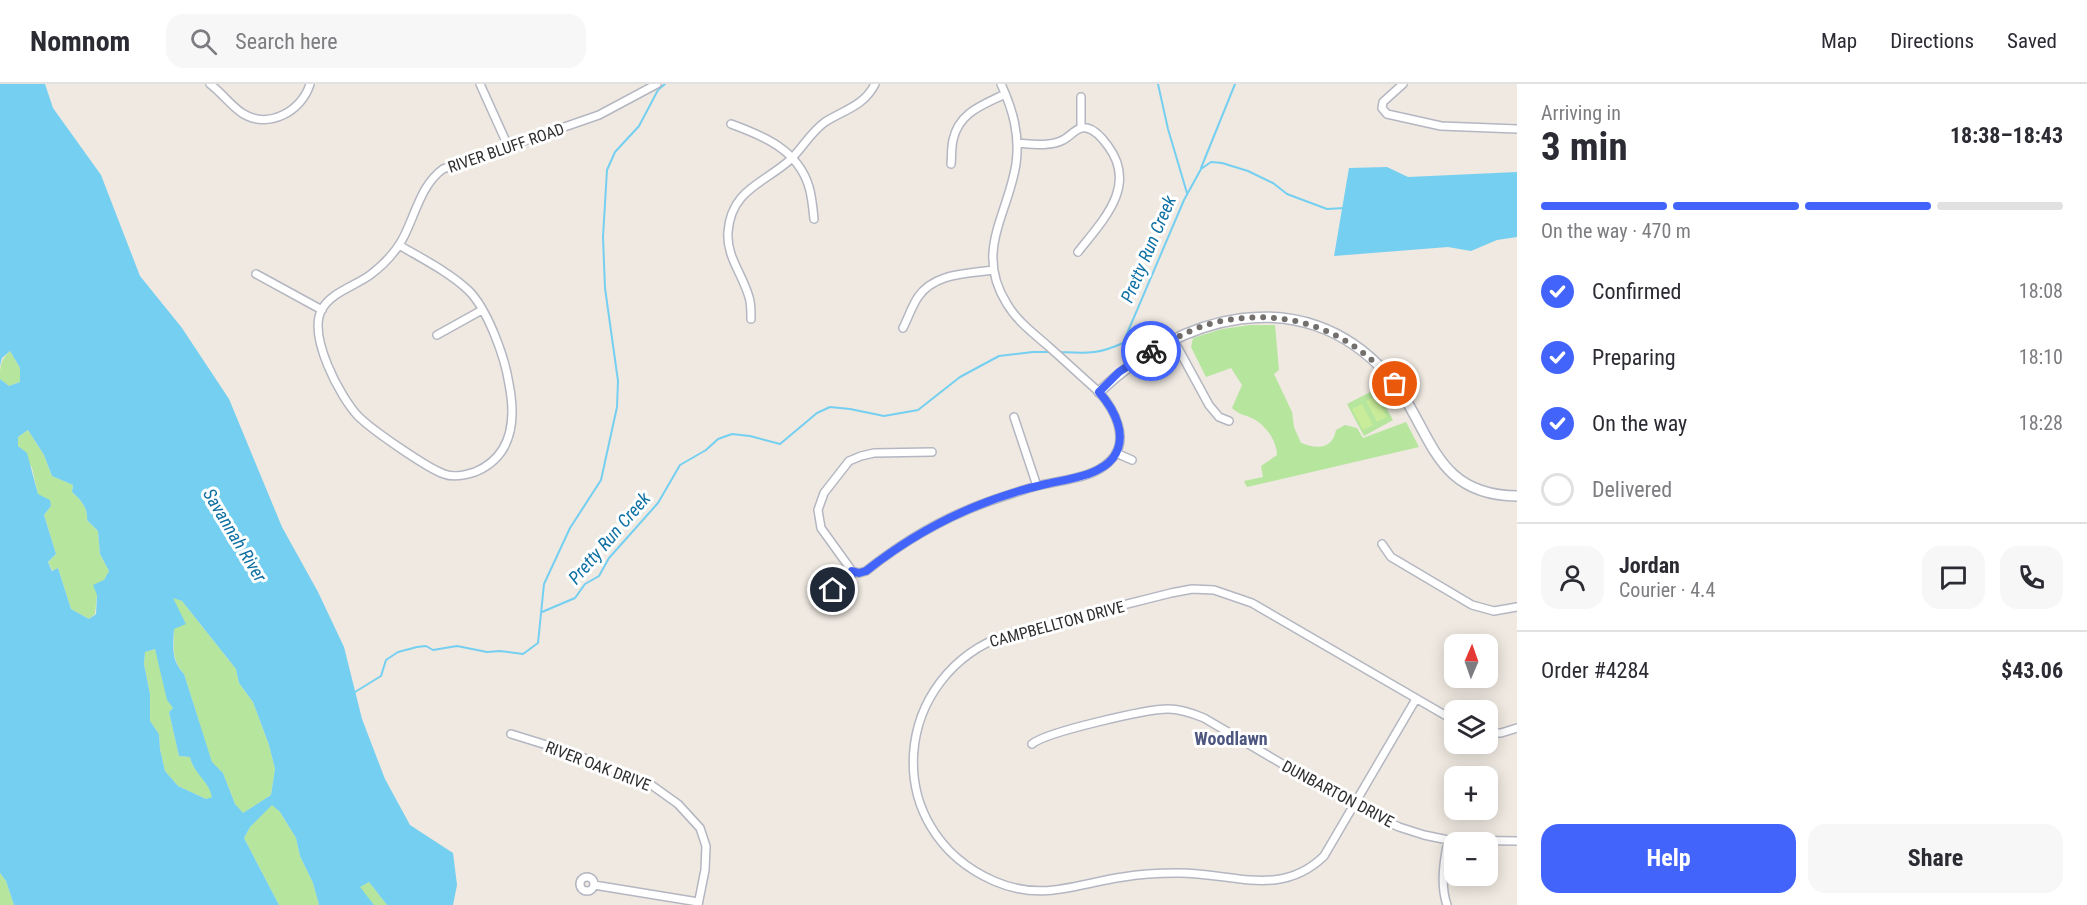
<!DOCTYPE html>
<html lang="en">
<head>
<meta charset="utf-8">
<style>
	:root { --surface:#fff; --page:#f7f7f7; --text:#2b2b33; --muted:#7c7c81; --line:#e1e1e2; --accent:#4264fb }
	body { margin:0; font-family:"Roboto Condensed",sans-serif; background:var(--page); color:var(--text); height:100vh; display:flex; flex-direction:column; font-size:22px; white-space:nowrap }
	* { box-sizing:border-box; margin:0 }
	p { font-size:20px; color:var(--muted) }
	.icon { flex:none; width:33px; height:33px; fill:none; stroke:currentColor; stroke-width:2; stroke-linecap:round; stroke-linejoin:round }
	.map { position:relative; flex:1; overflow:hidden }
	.panel { display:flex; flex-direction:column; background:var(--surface); width:570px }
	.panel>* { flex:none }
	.needle { width:39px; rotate:2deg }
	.tools { position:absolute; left:1444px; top:550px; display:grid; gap:12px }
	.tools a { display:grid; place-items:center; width:54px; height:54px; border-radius:12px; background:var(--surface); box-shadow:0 3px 15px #0003; font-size:30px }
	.pin { position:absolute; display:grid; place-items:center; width:51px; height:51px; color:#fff; margin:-26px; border:3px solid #fff; border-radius:50%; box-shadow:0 2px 6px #0007 }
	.courier { position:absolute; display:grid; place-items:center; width:60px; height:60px; margin:-30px; border:4px solid #4264fb; border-radius:50%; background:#fff; color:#222; box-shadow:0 2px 8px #0007 }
	.head em { font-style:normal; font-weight:700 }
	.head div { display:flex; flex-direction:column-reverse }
	.head { display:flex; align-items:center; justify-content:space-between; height:102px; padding:0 24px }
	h1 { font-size:39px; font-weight:700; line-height:45px }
	.bar { display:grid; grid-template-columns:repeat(4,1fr); gap:9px 6px; align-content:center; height:72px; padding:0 24px }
	.bar i { height:8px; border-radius:4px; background:var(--line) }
	.bar .selected { background:var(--accent) }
	.bar p { grid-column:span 4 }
	.line { display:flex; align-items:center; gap:15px; padding:0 24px; border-top:2px solid var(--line) }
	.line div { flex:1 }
	.round { display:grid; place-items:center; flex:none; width:63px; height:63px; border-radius:18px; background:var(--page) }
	ol { padding:0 24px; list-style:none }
	li { display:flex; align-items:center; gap:18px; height:66px }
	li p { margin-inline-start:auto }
	li .icon { padding:6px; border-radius:50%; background:var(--accent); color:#fff; stroke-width:4 }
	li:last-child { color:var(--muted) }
	li i { width:33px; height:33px; border:3px solid var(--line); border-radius:50% }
	.cta { display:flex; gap:12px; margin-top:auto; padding:12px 24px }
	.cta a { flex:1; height:69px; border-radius:18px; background:var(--accent); color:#fff; font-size:24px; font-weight:700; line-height:69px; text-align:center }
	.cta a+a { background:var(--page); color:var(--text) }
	header { display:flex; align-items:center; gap:36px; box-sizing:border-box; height:84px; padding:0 30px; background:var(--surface); border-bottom:2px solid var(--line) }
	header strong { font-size:28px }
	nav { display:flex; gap:33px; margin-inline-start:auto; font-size:21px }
	.search { width:420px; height:54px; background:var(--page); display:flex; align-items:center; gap:15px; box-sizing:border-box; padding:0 21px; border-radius:18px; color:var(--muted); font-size:22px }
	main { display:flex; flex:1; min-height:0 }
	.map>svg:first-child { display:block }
</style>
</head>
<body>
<header>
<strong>Nomnom</strong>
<div class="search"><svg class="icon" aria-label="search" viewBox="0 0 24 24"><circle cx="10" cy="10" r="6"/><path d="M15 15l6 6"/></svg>Search here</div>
<nav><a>Map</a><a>Directions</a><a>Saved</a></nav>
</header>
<main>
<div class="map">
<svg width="1517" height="821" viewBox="0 0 1517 821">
	<rect width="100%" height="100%" fill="#efe9e1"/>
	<path fill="#b6e59e" d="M 1250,241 L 1275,241 L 1279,286 L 1274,290 L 1292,328 L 1294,343 L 1301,359 C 1317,365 1332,366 1336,346 L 1345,341 L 1357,344 L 1363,354 L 1406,338 L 1419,363 L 1247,403 L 1244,397 L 1263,393 L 1261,382 L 1277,371 C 1277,357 1266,342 1254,335 C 1246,331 1239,331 1232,324 L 1242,301 L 1231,284 L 1206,293 L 1191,263 L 1193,254 L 1222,245 Z
		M 10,267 L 20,284 L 20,298 L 9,302 L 0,295 C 0,283 0,276 10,267 Z
		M 1376,305 L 1393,336 L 1364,352 L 1347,320 Z
		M 28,346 L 44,371 L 52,392 L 73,401 L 72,408 C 81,416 88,424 87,436 L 98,447 L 100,470 L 109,487 L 97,511 L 95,530 L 89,535 L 71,525 L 58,484 L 53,487 L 48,478 L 56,470 L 44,431 L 51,422 L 38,410 L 32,384 L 18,362 L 18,353 Z
		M 172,513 L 182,517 L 236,585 L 239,599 L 253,618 L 269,661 L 275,685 L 271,711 L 242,730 L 235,720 L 223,689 L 212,679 L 184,590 C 171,575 174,562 174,543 C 174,533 173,523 172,513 Z
		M 155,565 L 173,624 L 169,628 L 179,672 L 190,673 C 193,688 208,696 213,713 L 206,715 L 178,702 L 165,687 L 160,665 L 159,650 L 150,637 L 150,610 L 144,580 L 145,568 Z
		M 272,720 L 280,728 L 296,754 L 300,772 L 313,799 L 319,821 L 279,821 L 244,754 L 250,743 Z
		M 0,789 L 6,797 L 14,821 L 0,821 Z
		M 369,798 L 387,821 L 374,821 L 359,803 Z"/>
	<path fill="#c9ec9a" d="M 1376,312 L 1387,333 L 1377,338 L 1366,317 Z
		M 1362,320 L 1373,341 L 1363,346 L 1352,325 Z"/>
	<path fill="#75cff0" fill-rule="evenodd" d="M 0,0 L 45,0 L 53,24 L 101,91 L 140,192 L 182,244 L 229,315 L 282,443 L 318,508 L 344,563 L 362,635 L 385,695 L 410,741 L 453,769 L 457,801 L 453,821 L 387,821 L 369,798 L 360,803 L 374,821 L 319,821 L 313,799 L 300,772 L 296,754 L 280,728 L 272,721 L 250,743 L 244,754 L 279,821 L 14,821 L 6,797 L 0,789 L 0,295 L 9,302 L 20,298 L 20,284 L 10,267 L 2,274 L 0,282 ZM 28,346 L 44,371 L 52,392 L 73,401 L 72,408 C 81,416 88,424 87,436 L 98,447 L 100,470 L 109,487 L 104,496 L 93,501 L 97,511 L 96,530 L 89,535 L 71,525 L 58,484 L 52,487 L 48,478 L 56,470 L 44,431 L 51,422 L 50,416 L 38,410 L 27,369 L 18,362 L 18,353 ZM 173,514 L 182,517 L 236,585 L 239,599 L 253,618 L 269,661 L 275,685 L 271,711 L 243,729 L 235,720 L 223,689 L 212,678 L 184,590 C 171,576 173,563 174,545 L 186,540 ZM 155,565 L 167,616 L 173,624 L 169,628 L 179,672 L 190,673 C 193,689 209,697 212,713 L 206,715 L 178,702 L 165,687 L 160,665 L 159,650 L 150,637 L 150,610 L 144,580 L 145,568 Z
		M 1387,83 L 1408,93 L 1517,88 L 1517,153 L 1497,156 L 1471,167 L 1448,163 L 1334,172 L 1349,84 Z"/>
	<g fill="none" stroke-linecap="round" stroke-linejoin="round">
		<path stroke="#75cff0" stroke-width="2" d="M 1158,0 L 1168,45 L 1187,109
			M 1201,84 L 1235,0
			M 1058,268 C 1086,269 1097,271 1123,259 L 1184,116 L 1201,85 L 1211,78 L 1222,79 L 1248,87 L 1273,99 L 1287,110 L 1327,125 L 1345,124
			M 542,528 L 575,514 L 585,500 L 599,492 L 609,474 L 658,419 L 680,381 L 706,366 L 718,355 L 732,350 L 750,352 L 780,360 L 817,329 L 830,323 L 850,325 L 884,332 L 918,326 L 960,293 L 999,272 L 1033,268 L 1053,268
			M 355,608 L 381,592 L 386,576 L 398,568 L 417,563 L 426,562 L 433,566 L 457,562 L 487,568 L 500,567 L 523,570 L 538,559 L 544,500 L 570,444 L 601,396 L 617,323 L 618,297 L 605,204 L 603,153 L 607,86 L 615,68 L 639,42 L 658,6 L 665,0"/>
		<defs>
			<path id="street" d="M 210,0 C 222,9 230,21 242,29 C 268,46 302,27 310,0
				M 480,0 L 508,62
				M 1403,0 L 1383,18 L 1382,24 L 1387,30 L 1441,42 L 1517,45
				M 1081,13 L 1081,44
				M 731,40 C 764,52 798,66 809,103 C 812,113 813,125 814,135
				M 1017,59 C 1031,60 1050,63 1063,56 C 1071,52 1077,42 1087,44 C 1096,46 1103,55 1108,62 C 1138,102 1103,136 1078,168
				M 951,80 C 952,72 951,64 953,56 C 959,28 983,21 1005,10
				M 399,161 C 421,174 449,188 468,206 C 487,224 505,273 509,300 C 516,335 513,372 475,388 C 466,391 454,394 444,390 C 427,384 372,346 358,332 C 340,313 307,251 322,225 C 332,208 355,202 370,191 C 378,185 386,178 393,169 C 414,145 416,104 443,85 L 599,31 L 657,0
				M 256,190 L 322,226
				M 751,235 C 751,229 751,223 750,217 C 745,193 726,174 728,148 C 731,105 765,99 791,75 C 803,63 811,48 825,38 C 844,26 864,22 875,0
				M 903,244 C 908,234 912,222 918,213 C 934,189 967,190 993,186
				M 437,251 L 482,226
				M 1173,255 L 1209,321 L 1219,333 L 1229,337
				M 1014,333 L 1037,402
				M 1116,369 L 1132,376
				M 1382,460 L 1391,473 L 1472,521 L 1494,527 L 1517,523
				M 852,487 L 859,489 L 866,487 C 905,456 946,432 993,416 C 1008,411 1022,406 1037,402 C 1059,396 1093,395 1110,377 C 1131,357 1115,326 1099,308 C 1082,293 1065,277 1048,262 C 1033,249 1017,237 1007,220 C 974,168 1008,131 1016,80 C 1020,51 1013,26 1001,0
				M 852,487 L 821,444 L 818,426 L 824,409 L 849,377 L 861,372 L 874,369 L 932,368
				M 833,506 C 843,502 852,499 852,487
				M 1416,615 L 1324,772 C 1280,815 1231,788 1177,789 C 1159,789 1140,790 1123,793 C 1075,800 1042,818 994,797 C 878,746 891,590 1008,550 L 1171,509 L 1192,505 L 1214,506 L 1252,519 L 1455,637
				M 1488,649 L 1501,649 L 1517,644
				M 511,650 L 566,667 L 650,700 L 678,720 L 700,744 L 706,762 L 705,786 L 698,821
				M 1032,660 C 1046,648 1147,625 1168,625 C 1180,625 1192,629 1204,634 L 1354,722 L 1399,743 L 1424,751 L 1448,756 L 1517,757
				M580 800a7 7 0 1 1 14 0a7 7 0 1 1-14 0Z
				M 594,801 L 698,818
				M 1447,821 C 1440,801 1444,777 1448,756"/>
			<path id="secondary" d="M 1099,308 C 1179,231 1302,196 1386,289 C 1433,341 1429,411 1517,412"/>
		</defs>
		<use href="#street" stroke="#b4b7c1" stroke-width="10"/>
		<use href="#secondary" stroke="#b4b7c1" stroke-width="12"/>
		<use href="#street" stroke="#fff" stroke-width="7"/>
		<use href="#secondary" stroke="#fff" stroke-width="9"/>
	</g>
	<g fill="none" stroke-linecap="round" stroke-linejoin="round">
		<path stroke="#726f6d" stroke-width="6" stroke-dasharray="0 10.8" d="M 1151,267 C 1175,254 1200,240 1227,236 C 1294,225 1352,248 1395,300"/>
		<path stroke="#4264fb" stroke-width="8" d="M 833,506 C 843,502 852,499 852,487 L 859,489 L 866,487 C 919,445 980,415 1046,400 C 1067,395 1099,392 1113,374 C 1129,352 1114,325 1099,308 L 1119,288 L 1151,267"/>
	</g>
	<g text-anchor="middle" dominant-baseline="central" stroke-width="6" stroke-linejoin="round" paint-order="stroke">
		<g font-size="16" fill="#2e2e2e" stroke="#fff">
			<text transform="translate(506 64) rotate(-19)">RIVER BLUFF ROAD</text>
			<text transform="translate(1057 540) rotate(-15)">CAMPBELLTON DRIVE</text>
			<text transform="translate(598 682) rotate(21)">RIVER OAK DRIVE</text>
			<text transform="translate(1338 710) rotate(28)">DUNBARTON DRIVE</text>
		</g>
		<g font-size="18" font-style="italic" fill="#0d6fa3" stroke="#fff">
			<text transform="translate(1148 165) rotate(-67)">Pretty Run Creek</text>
			<text transform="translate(235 451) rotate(59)">Savannah River</text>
			<text transform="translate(609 454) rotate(-49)">Pretty Run Creek</text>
		</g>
		<g font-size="18" font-weight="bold" fill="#4d5680" stroke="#fff">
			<text x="1231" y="654">Woodlawn</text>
		</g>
	</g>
</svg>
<div class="tools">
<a><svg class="needle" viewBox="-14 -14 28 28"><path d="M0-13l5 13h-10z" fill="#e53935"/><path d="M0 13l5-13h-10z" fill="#7c7c81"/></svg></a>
<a><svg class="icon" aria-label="layers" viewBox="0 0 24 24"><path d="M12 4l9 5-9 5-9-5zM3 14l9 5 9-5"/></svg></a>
<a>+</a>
<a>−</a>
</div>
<div class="pin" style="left:1395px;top:300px;background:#ea580c"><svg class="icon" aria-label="bag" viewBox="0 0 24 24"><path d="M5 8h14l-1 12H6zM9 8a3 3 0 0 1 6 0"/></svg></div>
<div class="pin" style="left:833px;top:506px;background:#1f2937"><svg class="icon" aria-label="home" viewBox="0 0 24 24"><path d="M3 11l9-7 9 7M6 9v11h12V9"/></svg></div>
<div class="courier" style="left:1151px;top:267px"><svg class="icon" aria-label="bike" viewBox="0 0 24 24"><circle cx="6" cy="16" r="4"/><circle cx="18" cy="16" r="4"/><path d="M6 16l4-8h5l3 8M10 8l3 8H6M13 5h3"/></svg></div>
</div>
<section class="panel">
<div class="head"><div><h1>3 min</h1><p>Arriving in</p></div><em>18:38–18:43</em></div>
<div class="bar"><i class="selected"></i><i class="selected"></i><i class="selected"></i><i></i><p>On the way · 470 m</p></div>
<ol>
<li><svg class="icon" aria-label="check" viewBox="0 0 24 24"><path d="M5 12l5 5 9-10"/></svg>Confirmed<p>18:08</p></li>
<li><svg class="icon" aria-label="check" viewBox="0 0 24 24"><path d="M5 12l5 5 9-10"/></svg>Preparing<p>18:10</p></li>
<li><svg class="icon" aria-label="check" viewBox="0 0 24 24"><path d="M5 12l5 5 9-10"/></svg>On the way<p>18:28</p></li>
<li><i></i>Delivered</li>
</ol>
<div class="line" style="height:108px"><a class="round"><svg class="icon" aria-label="person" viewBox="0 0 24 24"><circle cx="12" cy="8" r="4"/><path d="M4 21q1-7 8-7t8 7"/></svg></a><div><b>Jordan</b><p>Courier · 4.4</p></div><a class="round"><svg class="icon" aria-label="chat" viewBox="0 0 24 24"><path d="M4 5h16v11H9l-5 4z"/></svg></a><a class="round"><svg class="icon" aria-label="phone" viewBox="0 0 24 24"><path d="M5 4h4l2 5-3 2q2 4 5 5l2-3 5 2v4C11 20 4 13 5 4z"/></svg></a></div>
<div class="line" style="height:78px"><div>Order #4284</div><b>$43.06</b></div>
<div class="cta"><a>Help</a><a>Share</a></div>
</section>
</main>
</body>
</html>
